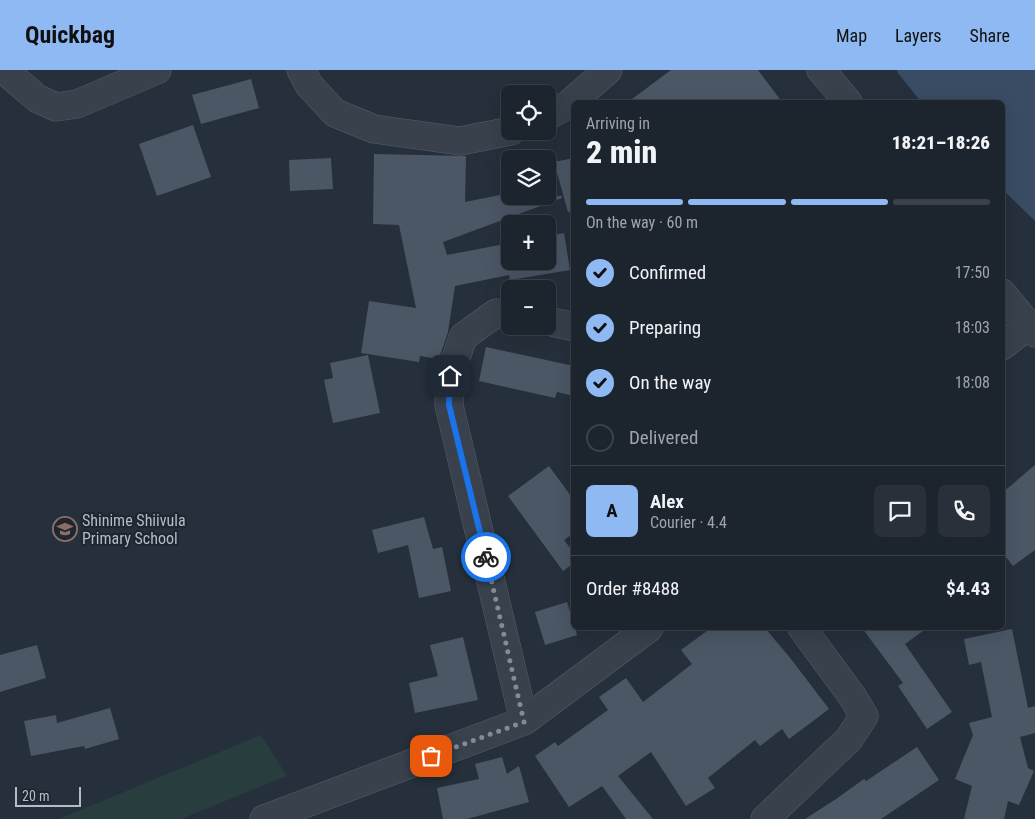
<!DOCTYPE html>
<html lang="en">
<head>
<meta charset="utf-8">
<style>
	:root { --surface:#1c242d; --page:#293039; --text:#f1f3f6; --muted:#a0a4aa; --line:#3a4149; --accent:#8eb9f3 }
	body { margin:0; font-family:"Roboto Condensed",sans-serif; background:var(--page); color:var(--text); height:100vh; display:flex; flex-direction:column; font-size:19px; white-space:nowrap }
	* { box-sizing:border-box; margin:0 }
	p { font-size:16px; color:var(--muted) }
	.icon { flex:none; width:28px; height:28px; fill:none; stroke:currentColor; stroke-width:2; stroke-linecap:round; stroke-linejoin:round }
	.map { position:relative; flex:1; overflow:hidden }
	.drawer { position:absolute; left:571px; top:30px; width:434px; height:530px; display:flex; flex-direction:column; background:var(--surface); border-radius:8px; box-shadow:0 5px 20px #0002,0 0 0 1px var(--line) }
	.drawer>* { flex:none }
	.controls { position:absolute; left:501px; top:15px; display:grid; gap:10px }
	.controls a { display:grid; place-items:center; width:55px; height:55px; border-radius:8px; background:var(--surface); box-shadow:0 5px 20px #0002,0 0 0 1px var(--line); font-size:25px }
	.scale { position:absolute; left:15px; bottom:12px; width:66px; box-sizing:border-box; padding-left:5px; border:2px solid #b4bcc8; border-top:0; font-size:14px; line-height:18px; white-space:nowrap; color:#b4bcc8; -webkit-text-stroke:4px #1e2631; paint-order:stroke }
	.pin { position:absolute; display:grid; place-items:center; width:42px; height:42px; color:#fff; margin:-21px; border-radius:10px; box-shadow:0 2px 8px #0006 }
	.courier { position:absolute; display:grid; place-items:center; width:50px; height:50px; margin:-25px; border:4px solid #1a73e8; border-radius:50%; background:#fff; color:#222; box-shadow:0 1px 6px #0007 }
	.overview em { font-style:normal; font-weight:800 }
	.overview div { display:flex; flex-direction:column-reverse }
	.overview { display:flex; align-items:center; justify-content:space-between; height:85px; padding:0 15px }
	h1 { font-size:32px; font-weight:800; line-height:38px }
	.bar { display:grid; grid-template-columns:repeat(4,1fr); gap:8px 5px; align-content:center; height:60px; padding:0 15px }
	.bar i { height:6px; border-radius:4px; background:var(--line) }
	.bar .active { background:var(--accent) }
	.bar p { grid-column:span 4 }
	.line { display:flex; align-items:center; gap:12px; padding:0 15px; border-top:1px solid var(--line) }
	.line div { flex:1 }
	.round { display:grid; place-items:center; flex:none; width:52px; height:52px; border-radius:8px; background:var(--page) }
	ol { padding:0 15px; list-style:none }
	li { display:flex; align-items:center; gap:15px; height:55px }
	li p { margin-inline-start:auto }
	li .icon { padding:5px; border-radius:50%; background:var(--accent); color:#111; stroke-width:4 }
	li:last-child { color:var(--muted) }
	li i { width:28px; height:28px; border:2px solid var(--line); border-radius:50% }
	header { display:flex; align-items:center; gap:30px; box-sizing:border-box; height:70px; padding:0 25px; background:var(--accent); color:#111 }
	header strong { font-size:24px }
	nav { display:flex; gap:28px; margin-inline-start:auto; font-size:18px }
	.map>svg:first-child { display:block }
</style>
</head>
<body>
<header>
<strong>Quickbag</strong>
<nav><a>Map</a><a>Layers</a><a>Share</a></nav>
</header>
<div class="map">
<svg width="1035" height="749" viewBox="0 0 1035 749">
	<rect width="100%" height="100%" fill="#25303c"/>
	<path fill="#283e3e" d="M 261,665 L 287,706 L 181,749 L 59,749 Z"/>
	<path fill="#394c63" d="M 897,0 L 1035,0 L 1035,151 L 1003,120 L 1002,32 L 921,32 L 898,3 Z"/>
	<path fill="#4b5765" d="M 671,0 L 758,0 L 782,32 L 628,32 Z
		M 251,9 L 259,38 L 201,54 L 192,25 Z
		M 193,55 L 211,107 L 157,126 L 139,74 Z
		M 374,84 L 466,86 L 465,132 L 510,123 L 510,126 L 562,126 L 562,128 L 443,172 L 447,185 L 510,173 L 510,191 L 548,191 L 548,166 L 564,163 L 570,200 L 510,210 L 509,205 L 455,216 L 448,262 L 439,289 L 420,286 L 419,292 L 361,283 L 369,231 L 416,238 L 399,155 L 373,154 Z
		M 331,88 L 333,119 L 290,121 L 289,90 Z
		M 574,88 L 574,141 L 568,142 L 554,92 Z
		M 486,277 L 574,296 L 574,326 L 557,322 L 555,328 L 479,311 Z
		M 368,285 L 380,343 L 333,353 L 324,310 L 333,308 L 330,293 Z
		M 1035,395 L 1035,480 L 1013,496 L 1002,482 L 1002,423 Z
		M 549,396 L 574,430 L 574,463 L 564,470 L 574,483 L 574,493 L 563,501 L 508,426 Z
		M 424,447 L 433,479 L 442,477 L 451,521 L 419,528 L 408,475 L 378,483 L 372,460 Z
		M 567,532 L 577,565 L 545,575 L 535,542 Z
		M 711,558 L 765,558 L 791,589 L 829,639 L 789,669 L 782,659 L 760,676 L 755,670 L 708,708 L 715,718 L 686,736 L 651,682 L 618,706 L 653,749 L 626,749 L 602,716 L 569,737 L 535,686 L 555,672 L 558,676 L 608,640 L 599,627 L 626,608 L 643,632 L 692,594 L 681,580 Z
		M 862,558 L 927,558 L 905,574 L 952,642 L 927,659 L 898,616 L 903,613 Z
		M 1012,559 L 1028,638 L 1035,636 L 1035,663 L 1020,667 L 1028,698 L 1034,701 L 1019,735 L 1008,731 L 1004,749 L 964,749 L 972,716 L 955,709 L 973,665 L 969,653 L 992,647 L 981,592 L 969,595 L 964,569 Z
		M 463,567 L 478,630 L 415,643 L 409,613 L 438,606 L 430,575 Z
		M 37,575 L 46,608 L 0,622 L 0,585 Z
		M 110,638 L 119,669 L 85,679 L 84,676 L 31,686 L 24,651 L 56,645 L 57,653 Z
		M 917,677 L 939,710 L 881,749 L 805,749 L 836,729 L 864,709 L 866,711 Z
		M 502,687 L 507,704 L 519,696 L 529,732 L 467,749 L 443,749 L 437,718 L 479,709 L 475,694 Z"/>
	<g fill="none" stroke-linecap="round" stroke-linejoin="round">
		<defs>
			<path id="minor" d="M 4,0 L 38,29 L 56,37 L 77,34 L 157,0
				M 301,0 L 309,15 L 335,43 L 374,59 L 460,71 L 511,61
				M 821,0 L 848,32
				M 548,46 L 569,34 L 608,0
				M 1002,223 L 1035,263
				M 510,244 L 496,243 L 463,267 L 450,306 L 449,335 L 524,651
				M 548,251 L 574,257
				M 1002,276 L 1029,255
				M 264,749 L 524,651 L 649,558
				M 765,749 L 849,669 L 864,646 L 852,626 L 802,558"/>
		</defs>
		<use href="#minor" stroke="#565f6a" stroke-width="29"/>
		<use href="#minor" stroke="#38414c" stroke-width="28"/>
	</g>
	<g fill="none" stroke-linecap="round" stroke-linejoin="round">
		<path stroke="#828b97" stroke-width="5" stroke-dasharray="0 9" d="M 431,686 L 524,652 L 486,487"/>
		<path stroke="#1a73e8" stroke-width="6" d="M 450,306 L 449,335 L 486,487"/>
	</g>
	<defs>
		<symbol id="school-ring" viewBox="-11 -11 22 22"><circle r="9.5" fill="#1e2631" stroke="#8d6e63" stroke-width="1.5"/><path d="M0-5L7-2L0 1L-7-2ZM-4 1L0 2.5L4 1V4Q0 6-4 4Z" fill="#8d6e63"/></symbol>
	</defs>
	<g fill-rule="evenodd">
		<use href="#school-ring" x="51" y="445" width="28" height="28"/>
	</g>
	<g text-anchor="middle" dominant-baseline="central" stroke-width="4.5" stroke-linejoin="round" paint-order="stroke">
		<g font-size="16" fill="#b4bcc8" stroke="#1e2631" text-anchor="start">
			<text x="82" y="450">Shinime Shiivula<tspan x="82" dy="18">Primary School</tspan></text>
		</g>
	</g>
</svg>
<div class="controls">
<a><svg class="icon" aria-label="locate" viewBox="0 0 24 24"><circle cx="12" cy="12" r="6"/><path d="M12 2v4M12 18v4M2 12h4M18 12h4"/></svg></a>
<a><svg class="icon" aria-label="layers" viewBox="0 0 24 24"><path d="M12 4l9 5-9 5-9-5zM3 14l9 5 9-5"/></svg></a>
<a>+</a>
<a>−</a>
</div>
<div class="scale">20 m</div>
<div class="pin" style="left:431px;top:686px;background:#ea580c"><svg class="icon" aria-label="bag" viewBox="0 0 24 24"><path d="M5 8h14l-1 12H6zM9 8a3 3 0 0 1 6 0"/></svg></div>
<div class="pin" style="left:450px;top:306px;background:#1f2937"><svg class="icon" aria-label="home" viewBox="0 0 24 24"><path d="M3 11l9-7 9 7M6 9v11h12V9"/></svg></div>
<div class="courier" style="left:486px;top:487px"><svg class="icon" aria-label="bike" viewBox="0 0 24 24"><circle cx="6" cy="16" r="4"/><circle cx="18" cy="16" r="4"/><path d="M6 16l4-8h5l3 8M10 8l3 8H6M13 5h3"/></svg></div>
<section class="drawer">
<div class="overview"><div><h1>2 min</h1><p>Arriving in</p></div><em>18:21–18:26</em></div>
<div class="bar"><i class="active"></i><i class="active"></i><i class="active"></i><i></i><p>On the way · 60 m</p></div>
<ol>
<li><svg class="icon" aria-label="check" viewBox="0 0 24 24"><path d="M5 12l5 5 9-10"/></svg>Confirmed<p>17:50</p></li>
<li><svg class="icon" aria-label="check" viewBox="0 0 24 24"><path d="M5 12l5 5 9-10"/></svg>Preparing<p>18:03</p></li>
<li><svg class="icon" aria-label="check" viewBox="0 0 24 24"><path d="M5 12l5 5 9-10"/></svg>On the way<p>18:08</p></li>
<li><i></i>Delivered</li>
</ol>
<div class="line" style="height:90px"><b class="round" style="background:var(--accent);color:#111">A</b><div><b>Alex</b><p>Courier · 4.4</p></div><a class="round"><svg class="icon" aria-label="chat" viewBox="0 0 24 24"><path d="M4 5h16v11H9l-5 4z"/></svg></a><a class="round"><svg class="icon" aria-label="phone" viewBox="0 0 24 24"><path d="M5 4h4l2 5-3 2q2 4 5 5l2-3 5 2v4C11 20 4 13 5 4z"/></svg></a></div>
<div class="line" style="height:65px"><div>Order #8488</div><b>$4.43</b></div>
</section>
</div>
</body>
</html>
